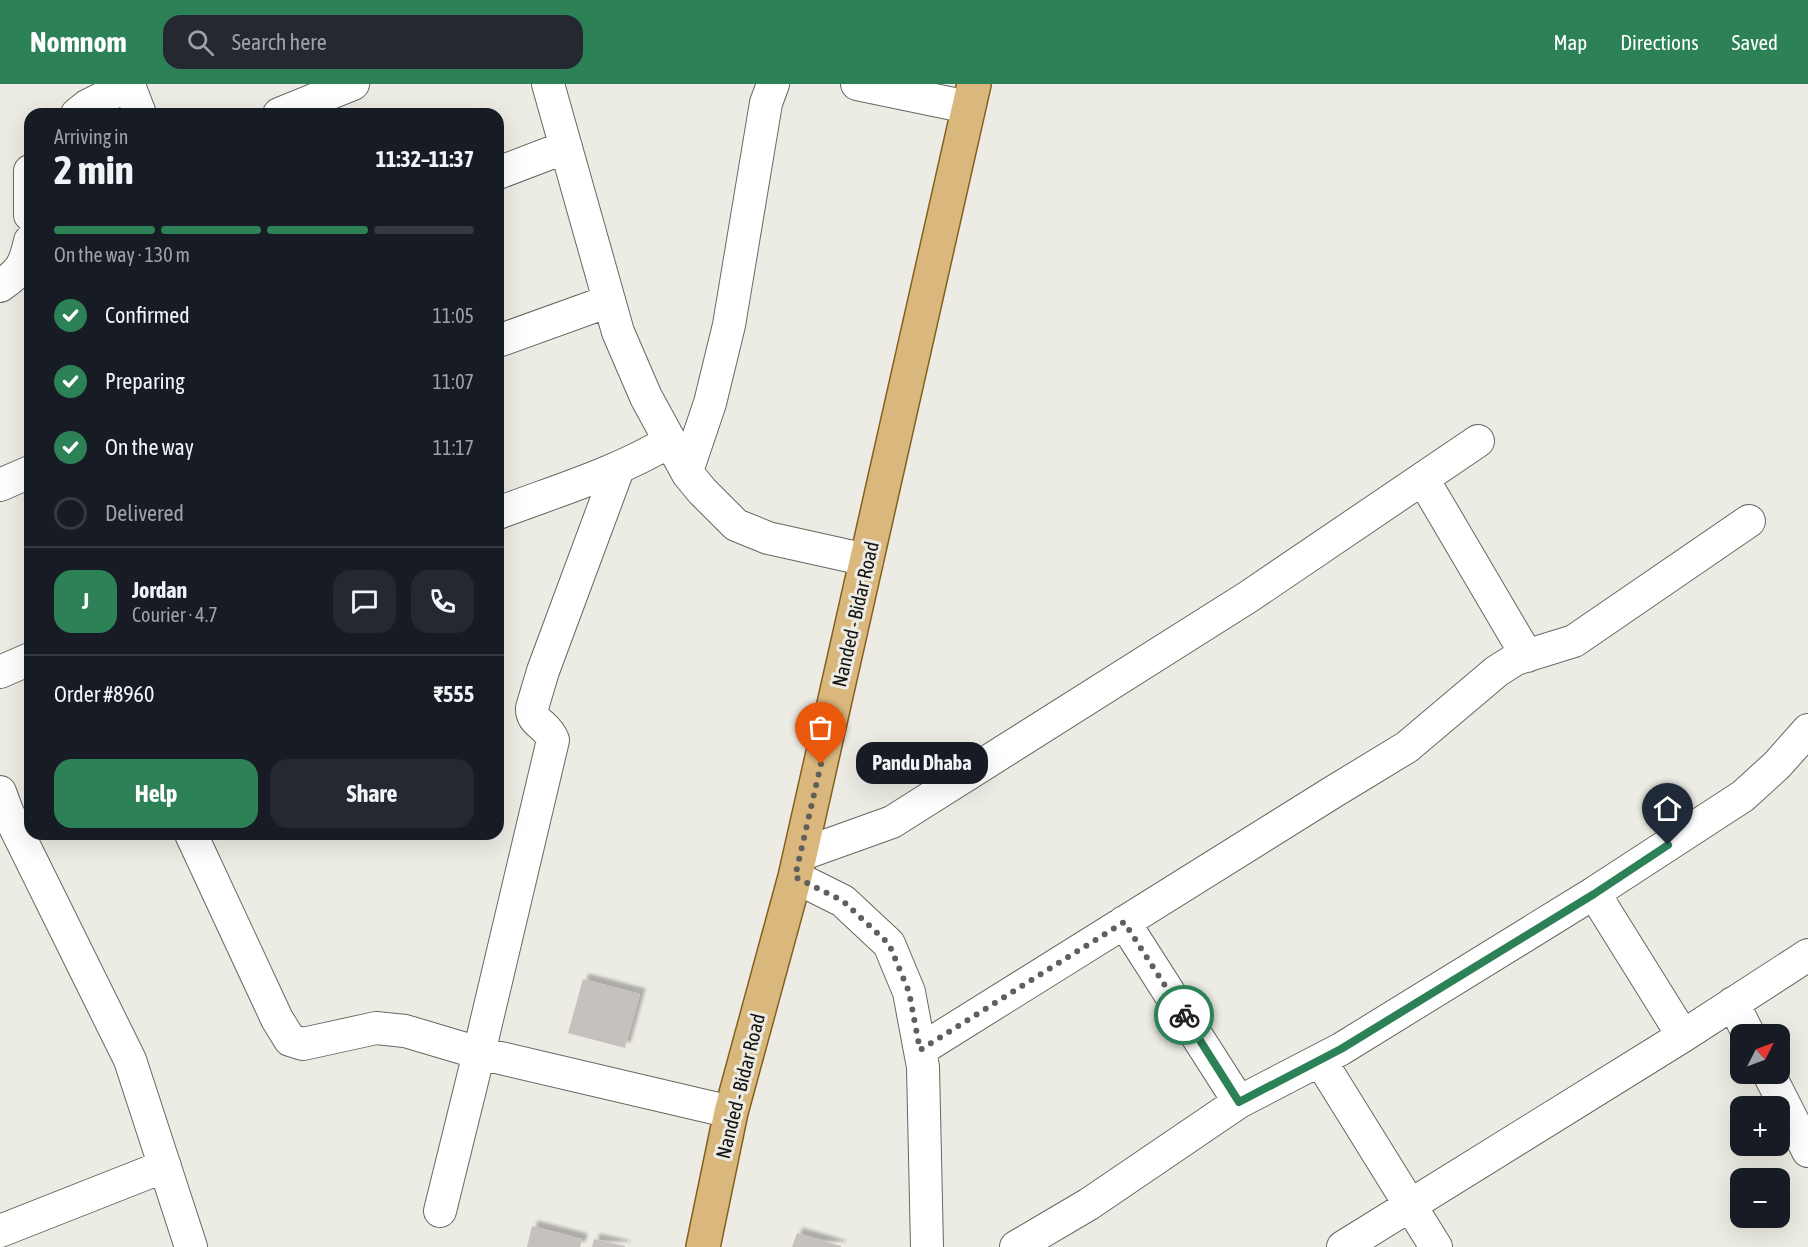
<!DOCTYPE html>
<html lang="en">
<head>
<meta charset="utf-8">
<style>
	:root { --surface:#171b24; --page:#242831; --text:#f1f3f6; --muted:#9ea1a6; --line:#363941; --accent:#2c8256 }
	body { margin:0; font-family:"Asap Condensed",sans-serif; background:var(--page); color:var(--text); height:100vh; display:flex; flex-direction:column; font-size:22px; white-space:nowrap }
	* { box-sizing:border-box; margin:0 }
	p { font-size:20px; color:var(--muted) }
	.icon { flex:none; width:33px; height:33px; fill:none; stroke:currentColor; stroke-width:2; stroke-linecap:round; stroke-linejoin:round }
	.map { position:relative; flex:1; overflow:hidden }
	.drawer { position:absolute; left:24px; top:24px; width:480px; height:732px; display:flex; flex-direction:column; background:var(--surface); border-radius:18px; box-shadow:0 6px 24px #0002 }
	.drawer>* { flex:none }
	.needle { width:39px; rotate:48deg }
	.tools { position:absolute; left:1730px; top:940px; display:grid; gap:12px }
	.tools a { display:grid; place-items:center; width:60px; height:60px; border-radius:12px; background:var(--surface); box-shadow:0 6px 24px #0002; font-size:30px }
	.pin { position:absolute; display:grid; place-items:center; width:51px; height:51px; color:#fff; margin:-62px -26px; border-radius:50% 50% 50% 0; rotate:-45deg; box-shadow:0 0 6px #0007 }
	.pin .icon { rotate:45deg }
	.courier { position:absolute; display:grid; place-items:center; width:60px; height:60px; margin:-30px; border:4px solid #2c8256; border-radius:50%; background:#fff; color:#222; box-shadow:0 2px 8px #0007 }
	.bubble { position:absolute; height:42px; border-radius:18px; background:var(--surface); box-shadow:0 6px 24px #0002; font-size:20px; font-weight:700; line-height:42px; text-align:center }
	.summary em { font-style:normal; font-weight:700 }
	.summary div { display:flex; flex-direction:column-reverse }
	.summary { display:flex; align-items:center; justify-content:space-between; height:102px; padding:0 30px }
	h1 { font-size:39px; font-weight:700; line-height:45px }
	.bar { display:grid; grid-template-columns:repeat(4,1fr); gap:9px 6px; align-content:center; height:72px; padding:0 30px }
	.bar i { height:8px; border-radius:4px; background:var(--line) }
	.bar .on { background:var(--accent) }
	.bar p { grid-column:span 4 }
	.line { display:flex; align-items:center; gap:15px; padding:0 30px; border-top:2px solid var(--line) }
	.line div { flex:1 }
	.round { display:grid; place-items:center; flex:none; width:63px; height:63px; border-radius:18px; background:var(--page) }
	ol { padding:0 30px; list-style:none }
	li { display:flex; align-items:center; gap:18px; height:66px }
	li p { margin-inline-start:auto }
	li .icon { padding:6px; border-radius:50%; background:var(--accent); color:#fff; stroke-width:4 }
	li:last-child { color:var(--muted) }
	li i { width:33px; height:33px; border:3px solid var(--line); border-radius:50% }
	.primary-button { display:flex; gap:12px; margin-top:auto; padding:12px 30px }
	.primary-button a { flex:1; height:69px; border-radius:18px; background:var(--accent); color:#fff; font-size:24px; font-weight:700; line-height:69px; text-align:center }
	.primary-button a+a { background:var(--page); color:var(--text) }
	header { display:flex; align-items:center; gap:36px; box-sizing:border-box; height:84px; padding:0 30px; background:var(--accent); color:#fff }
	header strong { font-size:28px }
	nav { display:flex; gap:33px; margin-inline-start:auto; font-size:21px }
	.search { width:420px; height:54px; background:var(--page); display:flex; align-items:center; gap:15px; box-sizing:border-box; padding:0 21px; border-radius:18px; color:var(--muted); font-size:22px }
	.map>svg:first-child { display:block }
</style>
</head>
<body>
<header>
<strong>Nomnom</strong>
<div class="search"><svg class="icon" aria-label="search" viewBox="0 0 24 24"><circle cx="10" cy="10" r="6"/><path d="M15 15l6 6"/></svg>Search here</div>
<nav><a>Map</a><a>Directions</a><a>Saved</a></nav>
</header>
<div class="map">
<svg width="1808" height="1163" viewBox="0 0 1808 1163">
	<defs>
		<filter id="shadow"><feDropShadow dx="5.5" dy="-5.5" stdDeviation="1.5" flood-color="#0004"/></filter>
	</defs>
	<rect width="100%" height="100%" fill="#ecebe4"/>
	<path fill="#c6c1bc" filter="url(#shadow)" d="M 583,895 L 640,910 L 625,964 L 568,949 Z
		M 532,1142 L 582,1155 L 580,1163 L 527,1163 Z
		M 797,1149 L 841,1162 L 841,1163 L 792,1163 Z
		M 594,1155 L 625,1162 L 625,1163 L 592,1163 Z"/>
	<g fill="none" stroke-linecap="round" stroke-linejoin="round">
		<defs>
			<path id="minor" d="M 548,0 L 618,248 L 646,313 L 688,390 L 702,407 L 736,441 L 768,454 L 867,476
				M 857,0 L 968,23
				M 129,1 L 140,30
				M 77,30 L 87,22 L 130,0
				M 279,30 L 353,0
				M 30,87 L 30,131
				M 498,89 L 566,63
				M 0,202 C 21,188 25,180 30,157
				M 498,257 L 609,217
				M 687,387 L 710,319 L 729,241 L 766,19 L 773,0
				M 1423,395 L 1527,572
				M 0,401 L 30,388
				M 498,429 C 556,407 617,389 670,357
				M 0,588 L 30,575
				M 0,708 L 7,727 L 130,976 L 191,1163
				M 191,750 L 277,935 L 290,956 L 303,960 L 376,944 L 405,947 L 479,969 L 731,1028
				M 800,771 L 892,738 L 1248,513 L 1478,357
				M 795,793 L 843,817 L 889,860 L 909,908 L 923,983 L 927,1163
				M 1594,809 L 1683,952
				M 1124,838 L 1239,1018
				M 1733,919 L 1749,951
				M 920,966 L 1333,708 L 1407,663 L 1497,587 L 1516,575 L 1574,557 L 1749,437
				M 1320,976 L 1436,1163
				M 1769,990 L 1808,1067
				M 440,1127 L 479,969 L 553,656 C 547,640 531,639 532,624 L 543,587 L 618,385
				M 0,1147 L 165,1082
				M 1016,1163 L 1089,1120 L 1239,1018 L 1341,965 L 1594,809 L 1743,712 L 1777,681 L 1808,646
				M 1343,1163 L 1683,952 L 1808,871"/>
			<path id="major" d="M 703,1163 L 731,1028 L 795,793 L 974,0"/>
		</defs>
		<use href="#minor" stroke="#686761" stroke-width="34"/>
		<use href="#major" stroke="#84601f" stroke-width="36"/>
		<use href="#minor" stroke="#fff" stroke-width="32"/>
		<use href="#major" stroke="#dab87d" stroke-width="33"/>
	</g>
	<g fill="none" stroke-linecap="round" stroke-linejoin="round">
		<path stroke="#605f5b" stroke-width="6" stroke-dasharray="0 10.8" d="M 821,680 L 795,793 L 843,817 L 889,860 L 909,908 L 920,966 L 1124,838 L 1184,931"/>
		<path stroke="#2c8256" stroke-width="8" d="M 1184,931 L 1239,1018 L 1341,965 L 1594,810 L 1668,761"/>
	</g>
	<g text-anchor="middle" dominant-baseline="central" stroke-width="6" stroke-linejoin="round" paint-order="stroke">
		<g font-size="20" fill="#141411" stroke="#ecebe4">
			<text transform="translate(855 530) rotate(-77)">Nanded - Bidar Road</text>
			<text transform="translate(740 1002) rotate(-76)">Nanded - Bidar Road</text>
		</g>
	</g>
</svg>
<div class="tools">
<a><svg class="needle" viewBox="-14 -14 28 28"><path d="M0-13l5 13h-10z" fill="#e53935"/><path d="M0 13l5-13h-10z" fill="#9ea1a6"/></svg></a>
<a>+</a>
<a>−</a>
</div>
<div class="pin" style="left:821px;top:680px;background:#ea580c"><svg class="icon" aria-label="bag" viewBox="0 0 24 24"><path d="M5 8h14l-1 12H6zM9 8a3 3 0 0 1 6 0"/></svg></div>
<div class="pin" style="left:1668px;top:761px;background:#1f2937"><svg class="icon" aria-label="home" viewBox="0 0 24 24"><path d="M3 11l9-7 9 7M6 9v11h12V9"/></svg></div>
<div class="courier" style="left:1184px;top:931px"><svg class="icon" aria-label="bike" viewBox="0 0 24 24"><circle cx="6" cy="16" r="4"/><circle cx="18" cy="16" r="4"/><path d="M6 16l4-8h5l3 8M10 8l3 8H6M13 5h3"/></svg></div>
<div class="bubble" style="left:856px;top:658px;width:132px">Pandu Dhaba</div>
<section class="drawer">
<div class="summary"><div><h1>2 min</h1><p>Arriving in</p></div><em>11:32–11:37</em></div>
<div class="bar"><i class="on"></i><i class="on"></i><i class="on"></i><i></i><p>On the way · 130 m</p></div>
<ol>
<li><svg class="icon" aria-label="check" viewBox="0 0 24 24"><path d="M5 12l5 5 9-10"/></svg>Confirmed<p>11:05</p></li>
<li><svg class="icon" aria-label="check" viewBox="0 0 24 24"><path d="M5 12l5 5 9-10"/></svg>Preparing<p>11:07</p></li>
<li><svg class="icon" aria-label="check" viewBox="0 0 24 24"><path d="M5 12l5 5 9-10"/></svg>On the way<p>11:17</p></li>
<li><i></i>Delivered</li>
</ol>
<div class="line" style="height:108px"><b class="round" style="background:var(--accent);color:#fff">J</b><div><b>Jordan</b><p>Courier · 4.7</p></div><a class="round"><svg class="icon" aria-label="chat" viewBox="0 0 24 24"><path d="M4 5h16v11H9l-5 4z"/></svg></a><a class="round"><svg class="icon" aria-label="phone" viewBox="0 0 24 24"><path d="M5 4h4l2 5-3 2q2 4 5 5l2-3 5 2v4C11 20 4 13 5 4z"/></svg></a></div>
<div class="line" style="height:78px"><div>Order #8960</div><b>₹555</b></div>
<div class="primary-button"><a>Help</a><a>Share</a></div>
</section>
</div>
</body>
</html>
